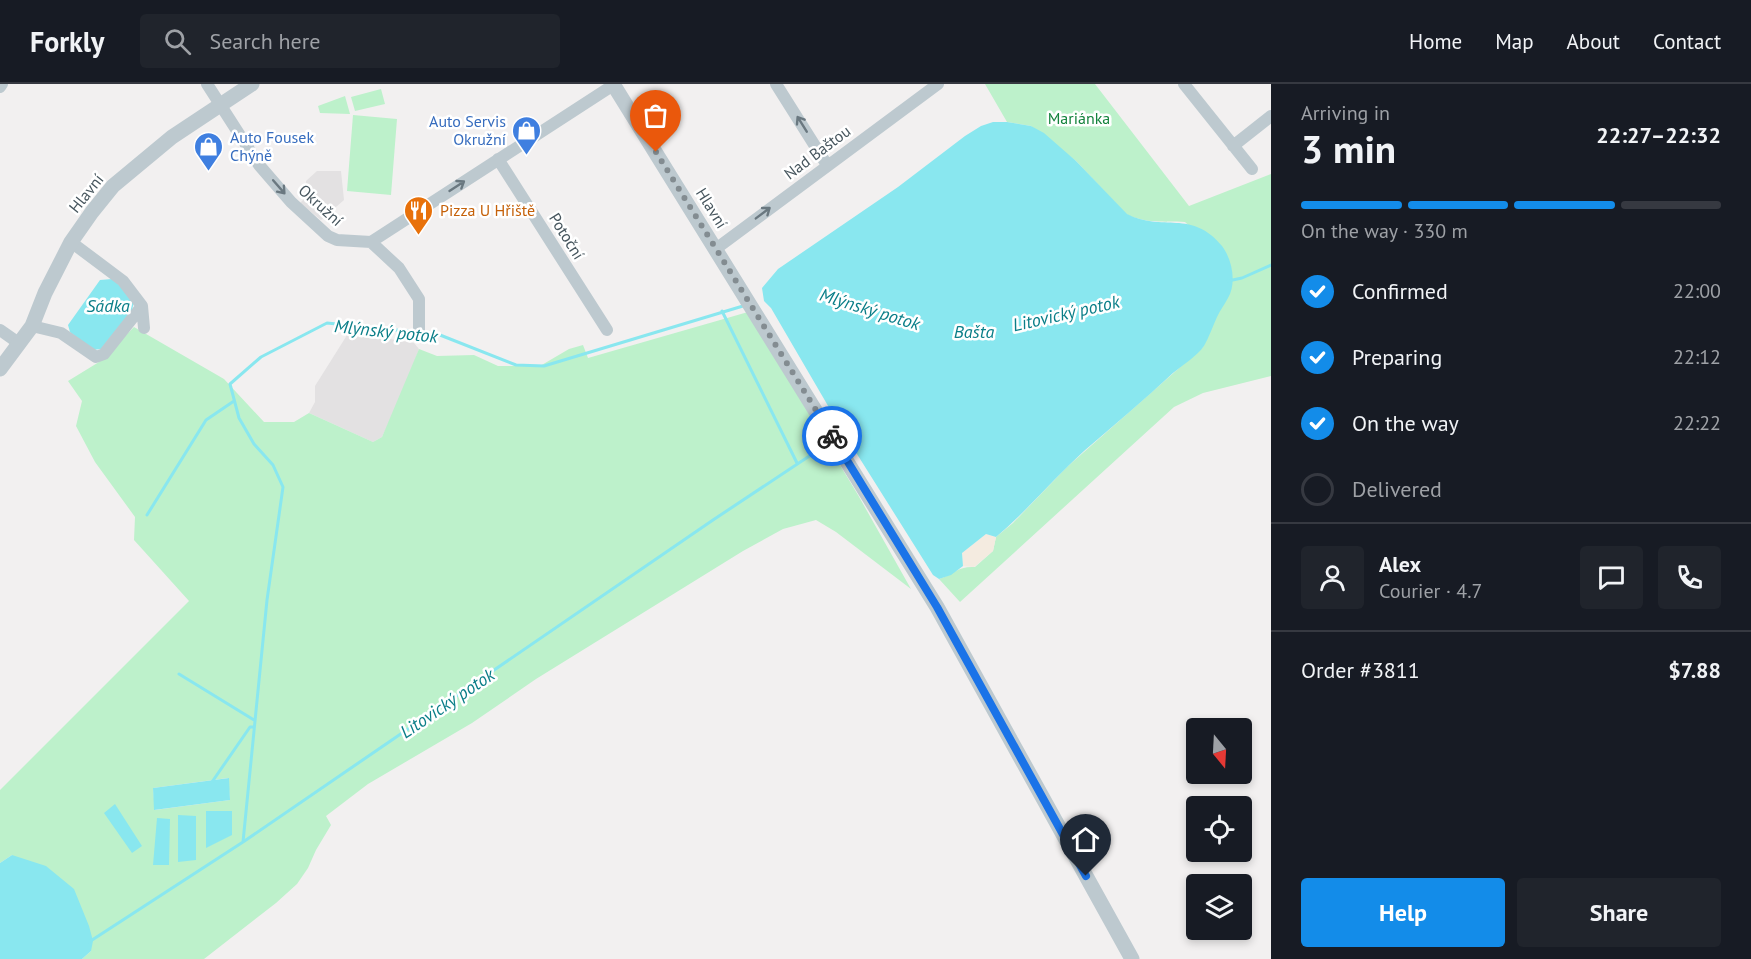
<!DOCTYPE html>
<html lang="en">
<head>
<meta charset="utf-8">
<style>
	:root { --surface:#171b24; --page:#20242c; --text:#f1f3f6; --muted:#9ea1a6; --line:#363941; --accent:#138ce9 }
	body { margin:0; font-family:"PT Sans",sans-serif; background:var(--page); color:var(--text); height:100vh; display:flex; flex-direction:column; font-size:22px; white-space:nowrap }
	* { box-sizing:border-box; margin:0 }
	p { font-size:20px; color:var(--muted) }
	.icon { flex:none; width:33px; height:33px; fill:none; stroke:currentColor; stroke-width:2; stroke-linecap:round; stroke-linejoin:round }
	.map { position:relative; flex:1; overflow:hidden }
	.details { display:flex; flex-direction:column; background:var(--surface); width:480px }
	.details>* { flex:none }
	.needle { width:39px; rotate:162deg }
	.controls { position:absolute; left:1186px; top:634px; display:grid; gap:12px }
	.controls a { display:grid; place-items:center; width:66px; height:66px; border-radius:6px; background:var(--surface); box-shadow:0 3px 9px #0003; font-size:30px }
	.pin { position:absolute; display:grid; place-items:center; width:51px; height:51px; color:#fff; margin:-62px -26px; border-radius:50% 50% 50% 0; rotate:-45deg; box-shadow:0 0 6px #0007 }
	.pin .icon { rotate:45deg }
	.courier { position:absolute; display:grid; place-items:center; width:60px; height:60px; margin:-30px; border:4px solid #1a73e8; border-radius:50%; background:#fff; color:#222; box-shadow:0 2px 8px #0007 }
	.headline em { font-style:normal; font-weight:700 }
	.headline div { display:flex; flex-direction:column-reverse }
	.headline { display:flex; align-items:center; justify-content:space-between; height:102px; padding:0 30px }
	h1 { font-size:39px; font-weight:700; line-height:45px }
	.bar { display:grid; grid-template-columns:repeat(4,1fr); gap:9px 6px; align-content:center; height:72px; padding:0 30px }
	.bar i { height:8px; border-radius:4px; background:var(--line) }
	.bar .on { background:var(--accent) }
	.bar p { grid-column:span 4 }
	.line { display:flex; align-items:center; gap:15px; padding:0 30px; border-top:2px solid var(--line) }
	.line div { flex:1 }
	.round { display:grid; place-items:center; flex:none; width:63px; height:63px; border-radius:6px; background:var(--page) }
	ol { padding:0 30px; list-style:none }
	li { display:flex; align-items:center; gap:18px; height:66px }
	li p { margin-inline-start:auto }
	li .icon { padding:6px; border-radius:50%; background:var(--accent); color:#fff; stroke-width:4 }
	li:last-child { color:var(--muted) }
	li i { width:33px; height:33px; border:3px solid var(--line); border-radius:50% }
	.action { display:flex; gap:12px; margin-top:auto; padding:12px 30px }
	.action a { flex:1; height:69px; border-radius:6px; background:var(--accent); color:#fff; font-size:24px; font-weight:700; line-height:69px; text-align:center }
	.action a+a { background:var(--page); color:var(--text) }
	header { display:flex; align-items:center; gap:36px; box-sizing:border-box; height:84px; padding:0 30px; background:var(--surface); border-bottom:2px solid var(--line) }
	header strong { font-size:28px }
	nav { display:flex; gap:33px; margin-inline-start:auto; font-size:21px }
	.search { width:420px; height:54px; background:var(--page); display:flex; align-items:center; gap:15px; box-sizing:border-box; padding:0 21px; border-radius:6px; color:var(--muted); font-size:22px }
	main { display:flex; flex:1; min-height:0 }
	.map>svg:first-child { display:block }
</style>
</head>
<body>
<header>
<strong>Forkly</strong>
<div class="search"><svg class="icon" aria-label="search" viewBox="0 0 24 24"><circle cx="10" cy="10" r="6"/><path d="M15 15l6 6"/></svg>Search here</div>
<nav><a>Home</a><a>Map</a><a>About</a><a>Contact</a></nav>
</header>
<main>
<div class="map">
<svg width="1271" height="875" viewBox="0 0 1271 875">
	<rect width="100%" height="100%" fill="#f2f0f0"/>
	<path fill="#e3e1e2" d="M 317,87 L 341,87 L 344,116 L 321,136 L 300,119 L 307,112 L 306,97 Z
		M 349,248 L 414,259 L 419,265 L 405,303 L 382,353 L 373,358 L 309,329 L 315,318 L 315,302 Z"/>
	<path fill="#bdf1cb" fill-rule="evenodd" d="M 985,0 L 1095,0 L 1189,122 L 1271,90 L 1271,292 L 1203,309 L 1174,323 L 960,518 L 939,495 C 954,490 958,482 975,483 L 993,467 L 996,453 L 1013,439 L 1067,383 L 1203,263 L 1232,196 L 1230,181 L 1185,138 C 1164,137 1146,140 1126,130 L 1076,77 L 1031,42 L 1007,38 Z
		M 381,5 L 385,20 L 355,27 L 351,13 Z
		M 345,12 L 350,30 L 320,29 L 318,22 Z
		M 353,31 L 397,35 L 391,111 L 347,107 Z
		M 748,228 L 858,411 L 911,505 L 836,448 L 816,436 L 783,445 L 743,467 L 536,595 L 472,639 L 368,700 L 326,732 L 331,741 L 316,766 L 308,784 L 297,800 L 276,819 L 204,875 L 82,875 L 91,867 L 12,771 L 0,779 L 0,706 L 189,517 L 134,456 L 135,433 L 95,378 L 76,342 L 82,317 L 68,297 L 99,278 L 134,243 L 224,295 L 264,338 L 294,338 L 309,329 L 373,358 L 382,353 L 419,265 L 437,272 L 474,271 L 498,282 L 540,282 L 569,265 L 583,261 L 588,274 ZM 228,694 L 230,716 L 155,726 L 153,704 Z"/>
	<path fill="#f4ebe0" d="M 986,450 L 996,453 L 993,467 L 974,483 L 963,482 L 962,469 Z"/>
	<path fill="#89e7ef" d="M 993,38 L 1007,38 L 1031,42 L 1044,49 L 1076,77 L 1127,130 C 1162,148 1192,125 1222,162 C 1232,175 1237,199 1228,214 C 1225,220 1220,226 1217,233 C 1213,242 1209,253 1204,262 C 1197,272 1183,281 1173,289 C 1144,316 1114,341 1084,367 C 1053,395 1027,427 996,453 L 986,450 L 962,469 L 963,482 L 951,491 L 939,495 L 933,491 L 845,351 L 771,224 L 764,217 L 762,204 L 778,185 L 898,103 L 965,52 L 981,42 Z
		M 112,195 L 130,210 L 134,218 L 132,226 L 101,265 L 92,266 L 70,248 L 68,241 L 100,196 Z
		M 229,694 L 230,716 L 154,726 L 153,704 Z
		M 115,720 L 142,762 L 132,769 L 104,729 Z
		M 206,727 L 232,727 L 232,751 L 206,764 Z
		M 178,731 L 196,732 L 196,776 L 178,778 Z
		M 157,734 L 170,735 L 169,781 L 153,781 Z
		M 12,771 L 46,782 L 74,805 L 89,842 L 93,857 L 91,867 L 82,875 L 0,875 L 0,779 Z"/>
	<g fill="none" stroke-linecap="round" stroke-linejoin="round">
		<path stroke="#89e7ef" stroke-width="3" d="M 1228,197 L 1242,194 L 1271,181
			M 722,227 L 797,379
			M 423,249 L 440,251 L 516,281 L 544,282 L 743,222
			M 147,431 L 206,336 L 234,317
			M 179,590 L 254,636
			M 212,698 L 250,643 L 253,643
			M 243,758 L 267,516 L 283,403 L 273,381 L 254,360 L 239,334 L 230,300 L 261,273 L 327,239 L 416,248
			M 89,858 L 243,758 L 713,436 L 829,359"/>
		<path stroke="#bdc9cf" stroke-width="12" d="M 207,0 L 259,81 L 291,118 L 328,152 L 337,156 L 371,158 L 615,0
			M 776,0 L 827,81
			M 1184,0 L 1252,85
			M 0,3 L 2,0
			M 1233,62 L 1271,32
			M 498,75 L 607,246
			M 71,158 L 123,197 L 142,222 L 144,244
			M 371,158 L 399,184 L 419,215 L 419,252
			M 717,164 L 938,0
			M 32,242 L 61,249 L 96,273 L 104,270 L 142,222
			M 0,246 L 20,260"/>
		<path stroke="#bdc9cf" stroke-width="15" d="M 613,0 L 937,523 L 1132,875
			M 0,285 L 32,242 L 45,209 L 71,158 L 92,128 L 113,102 L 172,53 L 252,0"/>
	</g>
	<defs><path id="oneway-shaft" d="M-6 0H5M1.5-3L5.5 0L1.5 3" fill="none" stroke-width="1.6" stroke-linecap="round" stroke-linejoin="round" transform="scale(1.5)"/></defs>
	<g stroke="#6a7880">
		<use href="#oneway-shaft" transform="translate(802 40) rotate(-122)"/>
		<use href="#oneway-shaft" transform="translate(457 102) rotate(-33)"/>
		<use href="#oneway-shaft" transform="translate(279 103) rotate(49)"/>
		<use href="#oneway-shaft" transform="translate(763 129) rotate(-37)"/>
	</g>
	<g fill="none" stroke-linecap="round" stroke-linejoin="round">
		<path stroke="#838c91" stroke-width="6" stroke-dasharray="0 10.8" d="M 656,68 L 832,352"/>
		<path stroke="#1a73e8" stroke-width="8" d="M 832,352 L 937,523 L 1086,792"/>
	</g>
	<defs>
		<symbol id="shop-pin" viewBox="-11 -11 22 30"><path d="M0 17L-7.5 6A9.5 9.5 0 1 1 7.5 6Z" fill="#3f7fe0" stroke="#fff"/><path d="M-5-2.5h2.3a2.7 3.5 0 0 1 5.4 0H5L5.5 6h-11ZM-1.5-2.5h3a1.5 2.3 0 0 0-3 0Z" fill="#fff"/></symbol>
		<symbol id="restaurant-pin" viewBox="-11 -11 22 30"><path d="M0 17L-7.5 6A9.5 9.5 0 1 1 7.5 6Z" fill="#e8710a" stroke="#fff"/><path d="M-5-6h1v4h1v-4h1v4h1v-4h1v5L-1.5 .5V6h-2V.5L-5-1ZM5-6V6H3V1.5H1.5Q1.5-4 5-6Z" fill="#fff"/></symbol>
	</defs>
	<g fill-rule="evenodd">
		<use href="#shop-pin" x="510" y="30" width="33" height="45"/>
		<use href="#shop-pin" x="192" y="46" width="33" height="45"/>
		<use href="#restaurant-pin" x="402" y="110" width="33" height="45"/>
	</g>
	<g text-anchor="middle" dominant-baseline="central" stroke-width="5" stroke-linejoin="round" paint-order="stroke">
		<g font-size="16" fill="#14833d" stroke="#fff">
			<text x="1079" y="34">Mariánka</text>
		</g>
		<g font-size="16" fill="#366cbe" stroke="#fff" text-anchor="end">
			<text x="506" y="37">Auto Servis<tspan x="506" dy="18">Okružní</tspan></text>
			<text x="230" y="53" text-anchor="start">Auto Fousek<tspan x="230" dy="18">Chýně</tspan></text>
		</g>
		<g font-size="16" fill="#47565e" stroke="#fff">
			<text transform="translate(817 68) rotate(-37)">Nad Baštou</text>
			<text transform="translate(86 109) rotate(-51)">Hlavní</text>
			<text transform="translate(321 121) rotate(42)">Okružní</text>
			<text transform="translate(712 124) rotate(58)">Hlavní</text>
			<text transform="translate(567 152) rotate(58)">Potoční</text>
		</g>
		<g font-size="16" fill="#c56008" stroke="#fff" text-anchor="start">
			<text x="440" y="126">Pizza U Hřiště</text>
		</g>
		<g font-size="18" font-style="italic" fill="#0a7e88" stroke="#fff">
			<text x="108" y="221">Sádka</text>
			<text transform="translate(870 225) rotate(17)">Mlýnský potok</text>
			<text transform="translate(1066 229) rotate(-13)">Litovický potok</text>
			<text transform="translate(386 247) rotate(6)">Mlýnský potok</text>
			<text x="974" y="247">Bašta</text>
			<text transform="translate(447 619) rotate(-34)">Litovický potok</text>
		</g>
	</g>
</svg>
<div class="controls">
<a><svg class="needle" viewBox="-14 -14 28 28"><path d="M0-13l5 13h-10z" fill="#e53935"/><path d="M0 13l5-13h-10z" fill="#9ea1a6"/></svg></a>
<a><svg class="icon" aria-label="locate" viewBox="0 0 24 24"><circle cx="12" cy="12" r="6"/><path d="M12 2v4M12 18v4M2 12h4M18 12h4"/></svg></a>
<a><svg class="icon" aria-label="layers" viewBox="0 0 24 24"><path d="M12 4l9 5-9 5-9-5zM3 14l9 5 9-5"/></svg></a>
</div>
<div class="pin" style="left:656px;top:68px;background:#ea580c"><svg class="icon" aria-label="bag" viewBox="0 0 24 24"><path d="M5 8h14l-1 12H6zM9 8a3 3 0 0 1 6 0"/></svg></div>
<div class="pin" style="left:1086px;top:792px;background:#1f2937"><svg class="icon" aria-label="home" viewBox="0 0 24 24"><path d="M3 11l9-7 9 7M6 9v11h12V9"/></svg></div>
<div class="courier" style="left:832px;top:352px"><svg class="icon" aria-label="bike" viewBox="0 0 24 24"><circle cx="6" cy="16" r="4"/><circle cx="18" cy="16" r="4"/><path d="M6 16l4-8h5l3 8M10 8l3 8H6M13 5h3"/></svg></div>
</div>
<section class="details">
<div class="headline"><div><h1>3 min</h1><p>Arriving in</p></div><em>22:27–22:32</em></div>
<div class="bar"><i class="on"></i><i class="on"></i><i class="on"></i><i></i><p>On the way · 330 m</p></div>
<ol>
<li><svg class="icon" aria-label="check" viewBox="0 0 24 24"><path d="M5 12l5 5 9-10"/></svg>Confirmed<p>22:00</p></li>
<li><svg class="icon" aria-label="check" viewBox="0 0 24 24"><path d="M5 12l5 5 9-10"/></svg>Preparing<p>22:12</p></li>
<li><svg class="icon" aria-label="check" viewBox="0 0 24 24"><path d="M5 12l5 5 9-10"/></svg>On the way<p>22:22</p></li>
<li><i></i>Delivered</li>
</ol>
<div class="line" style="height:108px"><a class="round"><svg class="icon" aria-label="person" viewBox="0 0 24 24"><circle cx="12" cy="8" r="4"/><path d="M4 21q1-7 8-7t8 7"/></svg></a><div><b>Alex</b><p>Courier · 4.7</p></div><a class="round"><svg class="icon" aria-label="chat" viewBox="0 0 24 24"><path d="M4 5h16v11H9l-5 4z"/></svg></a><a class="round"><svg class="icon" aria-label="phone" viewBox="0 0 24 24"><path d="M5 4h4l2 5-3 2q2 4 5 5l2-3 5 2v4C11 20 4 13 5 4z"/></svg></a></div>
<div class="line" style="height:78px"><div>Order #3811</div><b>$7.88</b></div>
<div class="action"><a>Help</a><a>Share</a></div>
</section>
</main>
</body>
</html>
